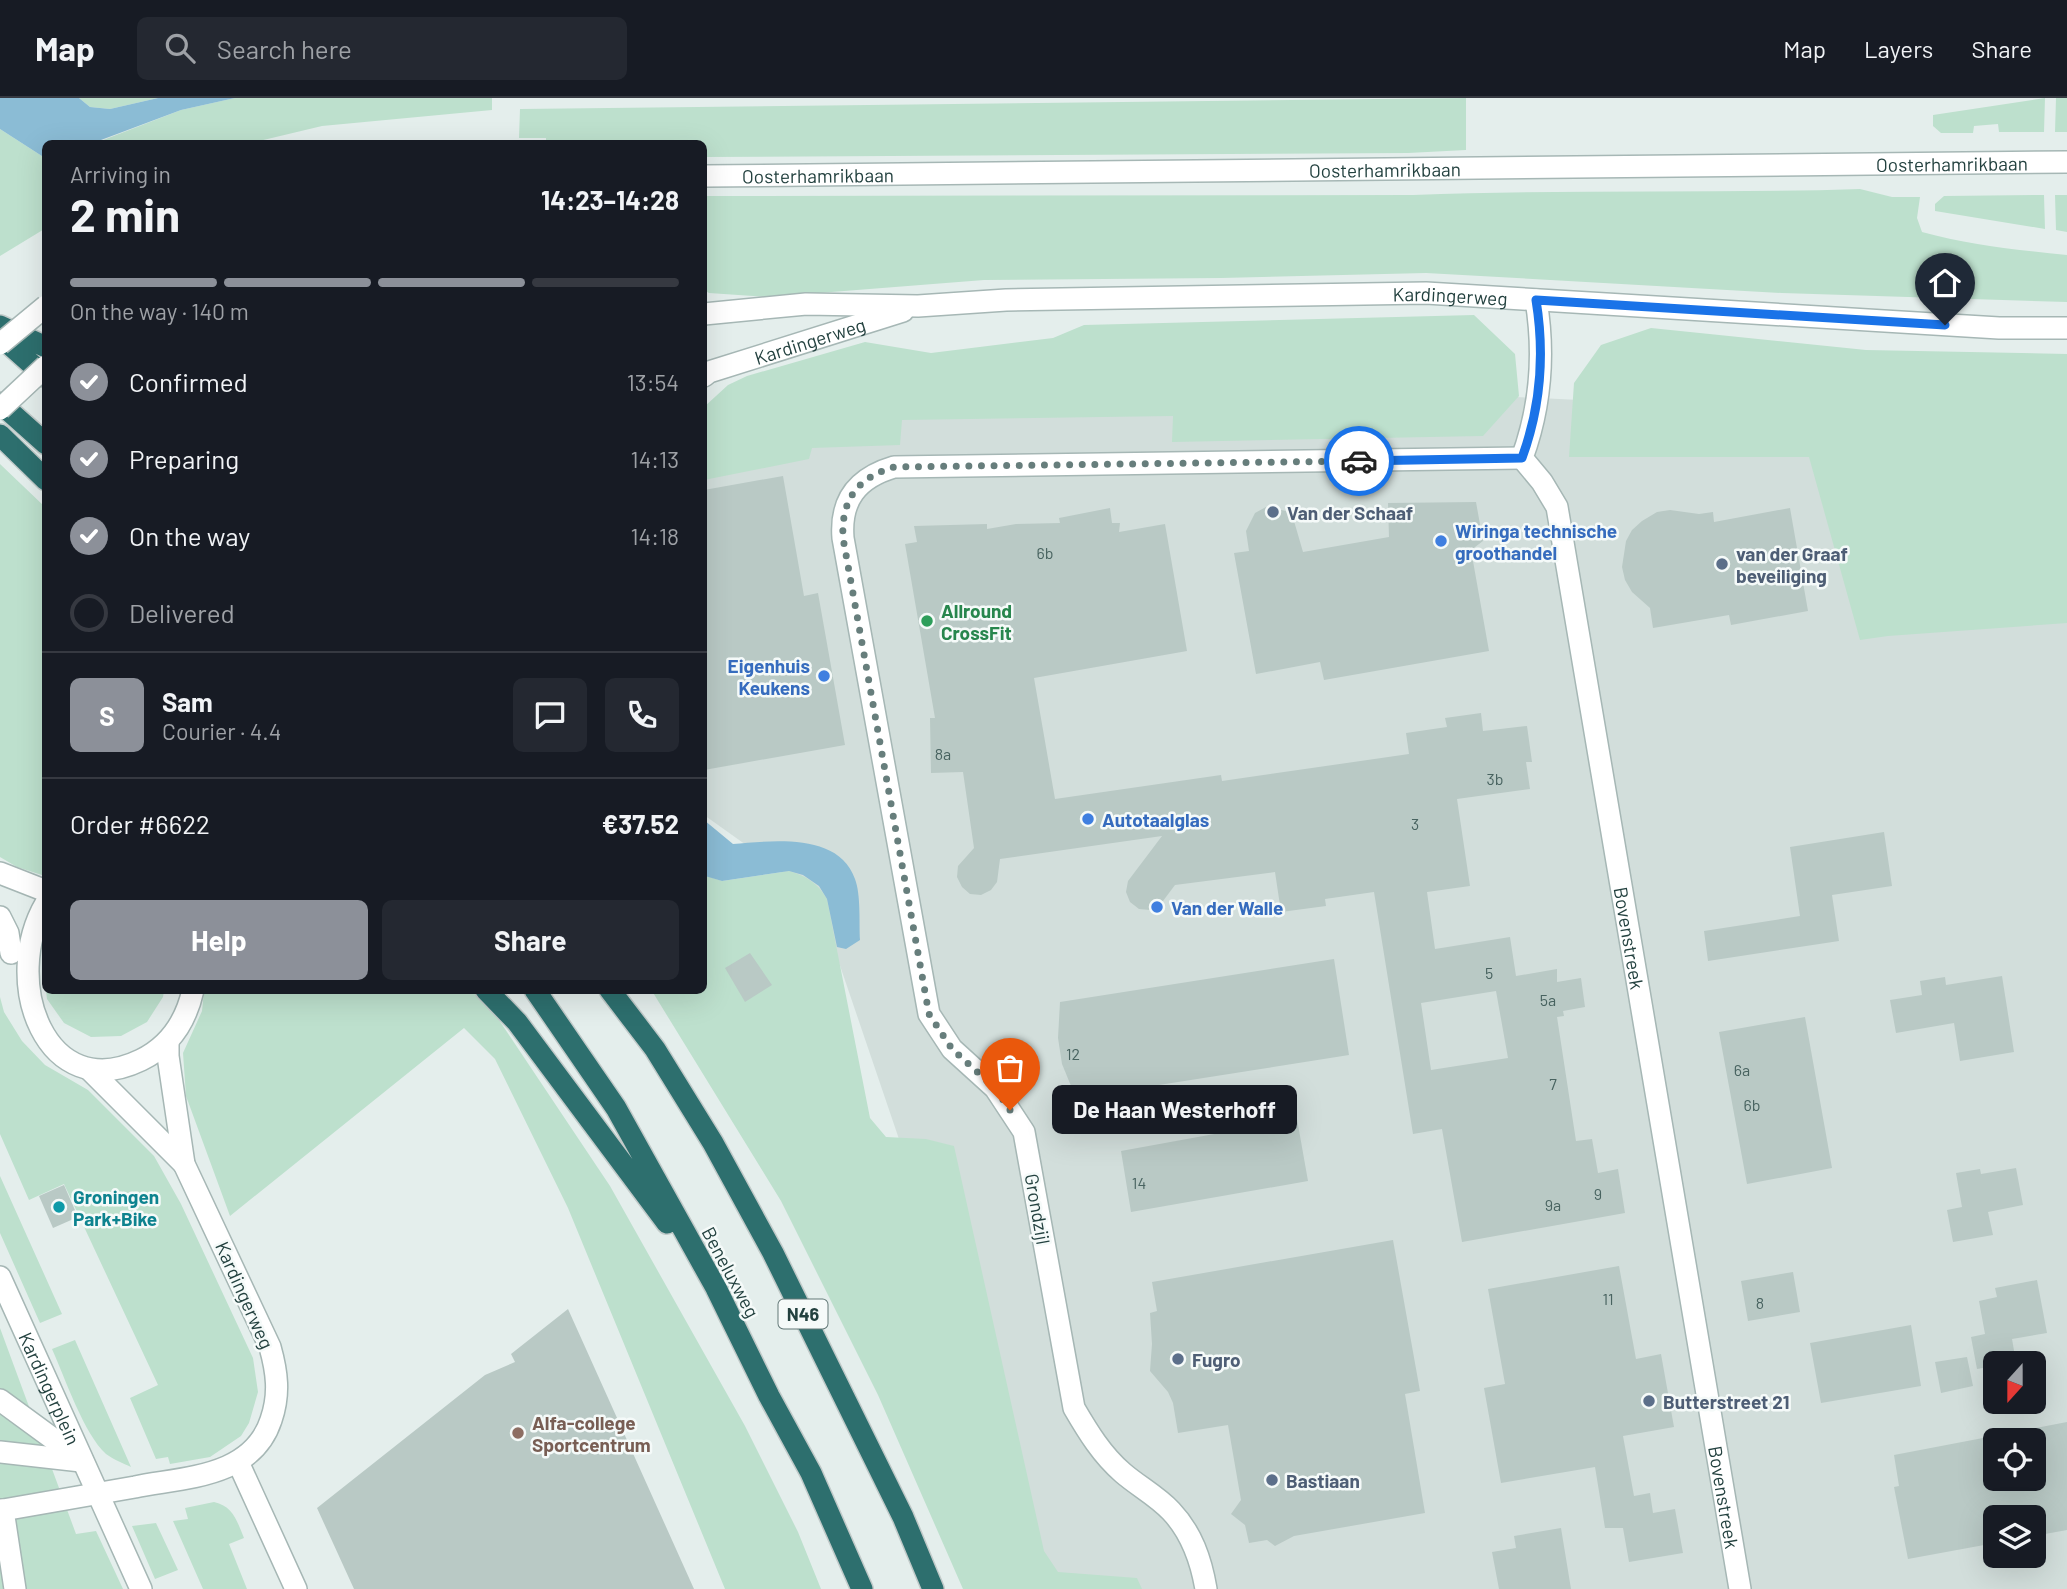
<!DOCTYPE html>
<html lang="en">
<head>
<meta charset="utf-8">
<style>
	:root { --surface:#171b24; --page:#242831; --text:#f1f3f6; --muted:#9ea1a6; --line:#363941; --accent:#8c9099 }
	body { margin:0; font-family:Barlow,sans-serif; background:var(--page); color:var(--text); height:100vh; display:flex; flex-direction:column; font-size:26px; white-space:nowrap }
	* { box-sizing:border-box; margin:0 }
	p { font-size:23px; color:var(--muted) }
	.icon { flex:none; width:38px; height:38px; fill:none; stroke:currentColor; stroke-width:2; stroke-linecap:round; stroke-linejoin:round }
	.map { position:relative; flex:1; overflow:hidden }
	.details { position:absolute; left:42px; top:42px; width:665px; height:854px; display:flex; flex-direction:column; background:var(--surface); border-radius:10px; box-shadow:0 7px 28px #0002 }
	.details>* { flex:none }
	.needle { width:46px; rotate:201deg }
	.tools { position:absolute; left:1983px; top:1253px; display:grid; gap:14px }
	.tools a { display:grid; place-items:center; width:63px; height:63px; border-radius:10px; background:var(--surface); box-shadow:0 7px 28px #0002; font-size:35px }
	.pin { position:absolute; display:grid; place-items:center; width:60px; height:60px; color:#fff; margin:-72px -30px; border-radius:50% 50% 50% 0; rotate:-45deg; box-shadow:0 0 7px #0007 }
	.pin .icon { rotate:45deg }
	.courier { position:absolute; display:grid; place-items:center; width:70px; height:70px; margin:-35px; border:5px solid #1a73e8; border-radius:50%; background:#fff; color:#222; box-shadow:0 2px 9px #0007 }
	.bubble { position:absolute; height:49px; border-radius:10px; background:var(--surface); box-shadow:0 7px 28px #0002; font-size:23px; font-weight:700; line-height:49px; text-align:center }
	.head em { font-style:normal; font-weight:700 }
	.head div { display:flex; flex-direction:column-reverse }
	.head { display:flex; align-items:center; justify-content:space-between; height:119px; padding:0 28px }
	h1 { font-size:46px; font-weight:700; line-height:52px }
	.bar { display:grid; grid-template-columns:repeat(4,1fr); gap:10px 7px; align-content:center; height:84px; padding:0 28px }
	.bar i { height:9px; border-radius:5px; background:var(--line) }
	.bar .current { background:var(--accent) }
	.bar p { grid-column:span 4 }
	.line { display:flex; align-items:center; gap:18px; padding:0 28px; border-top:2px solid var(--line) }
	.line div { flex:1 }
	.round { display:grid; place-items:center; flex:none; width:74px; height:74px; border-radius:10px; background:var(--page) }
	ol { padding:0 28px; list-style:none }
	li { display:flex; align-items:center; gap:21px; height:77px }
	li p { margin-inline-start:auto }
	li .icon { padding:7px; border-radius:50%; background:var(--accent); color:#fff; stroke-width:4 }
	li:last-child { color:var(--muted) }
	li i { width:38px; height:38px; border:4px solid var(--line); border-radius:50% }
	.button { display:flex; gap:14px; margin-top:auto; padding:14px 28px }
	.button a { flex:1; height:80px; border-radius:10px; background:var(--accent); color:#fff; font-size:28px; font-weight:700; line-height:80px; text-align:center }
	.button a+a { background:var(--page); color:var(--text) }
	header { display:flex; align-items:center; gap:42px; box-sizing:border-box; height:98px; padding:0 35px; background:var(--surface); border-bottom:2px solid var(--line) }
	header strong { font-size:33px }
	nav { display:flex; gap:38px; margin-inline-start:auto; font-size:24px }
	.search { width:490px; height:63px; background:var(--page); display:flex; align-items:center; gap:18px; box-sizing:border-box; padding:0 24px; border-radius:10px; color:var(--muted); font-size:26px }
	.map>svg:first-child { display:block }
</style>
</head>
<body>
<header>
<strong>Map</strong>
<div class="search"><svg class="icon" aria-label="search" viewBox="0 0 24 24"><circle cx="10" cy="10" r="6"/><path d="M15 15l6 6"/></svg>Search here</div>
<nav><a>Map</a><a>Layers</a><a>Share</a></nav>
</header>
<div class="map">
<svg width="2067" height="1491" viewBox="0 0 2067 1491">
	<rect width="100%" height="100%" fill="#e4eeec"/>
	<path fill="#d2dedb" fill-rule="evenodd" d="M 1334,290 L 2067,326 L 2067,1491 L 1052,1491 L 816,797 L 704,717 L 704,345 L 745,317 ZM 1995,1265 L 2034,1265 L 2034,1304 L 1995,1304 ZM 1995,1342 L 2034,1342 L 2034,1381 L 1995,1381 ZM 1995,1419 L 2034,1419 L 2034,1458 L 1995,1458 Z"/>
	<path fill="#bde0cd" d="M 79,0 L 158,0 L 110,11 L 90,9 Z
		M 235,0 L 492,0 L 492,12 L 322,28 L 251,45 L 93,46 L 181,12 Z
		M 1466,0 L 1466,52 L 1408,55 L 704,59 L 704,46 L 546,46 L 546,40 L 519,40 L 520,11 Z
		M 2045,0 L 2044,34 L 1999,34 L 1998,26 L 1974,28 L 1973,35 L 1941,35 L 1933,28 L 1933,17 Z
		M 2056,0 L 2067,0 L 2067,34 L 2055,34 Z
		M 0,31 L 45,60 L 46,130 L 0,158 Z
		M 1860,91 L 1892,99 L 1920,99 L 1917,120 L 1922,134 C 1969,147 2018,152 2067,157 L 2067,204 L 1782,195 L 1426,175 L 1221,180 L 984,182 L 768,199 L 709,195 L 704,192 L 704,98 L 1413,97 C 1562,91 1711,96 1860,91 Z
		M 2044,97 L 2045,131 L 1935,113 L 1935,106 L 1944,98 Z
		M 2055,97 L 2067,97 L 2067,134 L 2056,132 Z
		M 1474,217 L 1515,256 L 1519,298 L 1483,338 L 1172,344 L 1173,318 L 902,322 L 900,347 L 812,350 L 809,361 L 704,382 L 704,309 L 728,287 L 747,278 L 865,244 L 931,255 L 1053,240 L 1084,227 Z
		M 1651,230 L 1866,252 L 2067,256 L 2067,525 L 1888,538 L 1860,542 L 1809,359 L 1569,359 L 1574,285 L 1601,247 Z
		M 0,366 L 45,409 L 45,778 L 17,769 L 0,759 Z
		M 789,773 C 806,778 818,785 827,801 L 870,1020 L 886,1039 L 926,1041 L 954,1048 L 1044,1453 L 1058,1474 L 1137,1480 L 1142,1491 L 963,1491 L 878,1297 L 781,1103 L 652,893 L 704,892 L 704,777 L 722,783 Z
		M 46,893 L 46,892 L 164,893 L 163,899 L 147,924 L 121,938 L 91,939 L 64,925 L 47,901 Z
		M 204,893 L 475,893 L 487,904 L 610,1088 L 745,1328 L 798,1434 L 821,1491 L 725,1491 L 568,1110 L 495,961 L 464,930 L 230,1118 L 186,998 L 183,955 L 202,913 Z
		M 0,899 L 4,914 L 22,943 L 45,967 L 88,992 L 154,1058 L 181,1106 L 253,1260 L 258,1294 L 249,1325 L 241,1338 L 210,1359 L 170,1366 L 168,1359 L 156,1361 L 130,1300 L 158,1287 L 64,1086 L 29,1102 L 0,1036 Z
		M 0,1078 L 62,1216 L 40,1225 L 0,1135 Z
		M 0,1230 L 76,1436 L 96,1433 L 123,1491 L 0,1491 Z
		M 75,1242 L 131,1369 C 123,1365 114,1362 106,1356 C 84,1336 65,1280 52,1251 Z
		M 214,1404 C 233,1408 237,1423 244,1440 L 229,1446 L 247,1491 L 203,1491 L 173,1423 L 188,1421 L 185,1410 Z
		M 156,1425 L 178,1472 L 155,1481 L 132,1428 Z"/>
	<path fill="#8bbcd5" d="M 0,0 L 79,0 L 90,9 L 110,11 L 158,0 L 235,0 L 181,12 L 93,45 L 46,46 L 45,60 L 0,31 Z
		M 704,722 L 733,746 C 771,743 839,734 855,781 C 861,797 859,825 860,842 L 846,851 L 837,849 L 827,801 L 819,788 L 803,777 L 789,773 L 722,783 L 705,778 L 704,777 Z"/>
	<path fill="#b9c9c5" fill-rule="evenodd" d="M 783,378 L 804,498 L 818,495 L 845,647 L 704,672 L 704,392 Z
		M 1476,404 L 1483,443 L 1471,452 L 1489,553 L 1324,582 L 1320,564 L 1256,576 L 1234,455 L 1249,453 L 1246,433 L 1255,415 L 1266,409 L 1286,413 L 1294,423 L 1303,454 L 1389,439 L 1388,405 Z
		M 1110,410 L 1112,425 L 1120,425 L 1119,434 L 1165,426 L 1187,553 L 1034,580 L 1055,701 L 1221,677 L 1222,683 L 1409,656 L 1406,635 L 1447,629 L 1445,620 L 1481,615 L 1483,633 L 1527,628 L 1532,664 L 1526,664 L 1530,691 L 1457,701 L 1470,788 L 1427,794 L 1435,851 L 1510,839 L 1516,878 L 1557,871 L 1557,884 L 1581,880 L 1585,909 L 1563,913 L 1564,918 L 1557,919 L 1576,1043 L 1592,1041 L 1598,1075 L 1618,1071 L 1625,1115 L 1462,1144 L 1442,1031 L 1413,1036 L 1374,794 L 1325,801 L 1326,808 L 1281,814 L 1275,774 L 1175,787 L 1160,807 L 1150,812 L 1139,811 L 1130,804 L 1126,794 L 1128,783 L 1162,738 L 1000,761 L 997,784 L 991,792 L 981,797 L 970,796 L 962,789 L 957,779 L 958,768 L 974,750 L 963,674 L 931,675 L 930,620 L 935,620 L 905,446 L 917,444 L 914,428 L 987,426 L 987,431 L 1016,426 L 1060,425 L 1059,420 ZM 1496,893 L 1508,960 L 1431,972 L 1421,905 Z
		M 1790,410 L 1808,513 L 1731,527 L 1729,517 L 1653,530 L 1650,510 L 1632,494 L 1625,482 L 1622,469 L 1626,443 L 1632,432 L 1642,423 L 1657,414 L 1670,412 L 1699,416 L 1713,414 L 1714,424 Z
		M 1884,734 L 1892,788 L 1832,797 L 1839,843 L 1708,863 L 1704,833 L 1800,818 L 1790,749 Z
		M 750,855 L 772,887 L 745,904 L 725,870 Z
		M 1334,861 L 1349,957 L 1076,1000 L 1062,966 L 1058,940 L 1060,904 Z
		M 2002,878 L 2014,954 L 1960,963 L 1954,925 L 1896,935 L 1890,902 L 1922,897 L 1920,883 L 1945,879 L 1946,887 Z
		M 1805,919 L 1832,1070 L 1747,1086 L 1719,934 Z
		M 1297,1021 L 1308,1083 L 1131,1114 L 1121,1053 Z
		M 2016,1070 L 2023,1107 L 1988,1114 L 1993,1137 L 1953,1144 L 1947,1112 L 1962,1109 L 1956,1075 L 1980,1071 L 1981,1076 Z
		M 64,1087 L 78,1119 L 53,1130 L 39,1098 Z
		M 1393,1142 L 1420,1293 L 1405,1296 L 1425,1415 L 1294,1438 L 1275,1448 L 1267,1442 L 1249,1445 L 1245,1427 L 1231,1416 L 1241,1402 L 1228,1327 L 1178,1335 L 1173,1305 L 1168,1294 L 1150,1273 L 1152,1246 L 1150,1215 L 1157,1213 L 1152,1184 Z
		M 1619,1168 L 1636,1261 L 1661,1256 L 1674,1329 L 1623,1338 L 1634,1398 L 1650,1395 L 1653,1415 L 1675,1411 L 1683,1455 L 1629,1464 L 1623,1430 L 1605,1430 L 1595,1369 L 1501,1385 L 1484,1290 L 1505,1286 L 1488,1191 Z
		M 1793,1174 L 1800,1214 L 1748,1223 L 1741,1183 Z
		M 2037,1182 L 2047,1235 L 2012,1241 L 2016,1264 L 1995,1265 L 1995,1268 L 1977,1271 L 1971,1239 L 1985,1236 L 1979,1203 L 1997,1199 L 1995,1190 Z
		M 568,1211 L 694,1491 L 354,1491 L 317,1410 L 485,1277 L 515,1264 L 511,1256 Z
		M 1911,1227 L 1921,1288 L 1821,1305 L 1810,1245 Z
		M 1967,1259 L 1973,1288 L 1941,1295 L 1935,1264 Z
		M 2067,1324 L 2067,1432 L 2034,1438 L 2034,1419 L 1995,1419 L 1995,1445 L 1908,1461 L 1894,1389 L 1899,1388 L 1894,1357 ZM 1995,1342 L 2034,1342 L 2034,1381 L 1995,1381 Z
		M 1561,1430 L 1571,1491 L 1499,1491 L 1492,1454 L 1516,1450 L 1514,1438 Z"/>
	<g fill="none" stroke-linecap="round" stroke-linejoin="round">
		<defs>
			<g id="minor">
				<path id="s1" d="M 704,78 L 2067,64"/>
				<path id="s2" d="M 1536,202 C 1545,257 1541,308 1522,360 L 1542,384 L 1557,409 L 1740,1491"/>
				<path id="s3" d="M 704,216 L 806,206 L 918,208 L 1006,202 L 1426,195 L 1999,230 L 2067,230"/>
				<path id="s4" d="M 704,278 L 709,274 L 903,213"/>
				<path d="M 0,775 L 46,793"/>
				<path d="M 46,805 C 0,883 46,1008 141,962 C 170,948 186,923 193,892"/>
				<path d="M 0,819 L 8,835 L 11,855"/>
				<path d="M 89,971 L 184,1066"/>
				<path id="s5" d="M 0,1179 L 141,1491"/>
				<path d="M 0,1302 L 82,1362"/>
				<path d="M 0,1354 L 81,1363"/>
				<path d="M 238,1364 L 296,1491"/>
				<path d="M 0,1412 L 3,1412 L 15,1491"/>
				<path d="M 3,1412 C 47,1404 91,1397 135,1389 C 184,1379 252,1380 271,1322 C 280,1296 277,1274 270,1249 L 184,1066 L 168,958 L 168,943"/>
				<path d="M 1206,1491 C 1201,1462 1192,1435 1171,1413 C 1157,1398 1138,1388 1123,1375 C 1102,1357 1088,1334 1074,1310 L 1024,1034 L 995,990 L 952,951 L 929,916 L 843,440 C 840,402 857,380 894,369 L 1522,360"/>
			</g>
			<path id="highway" d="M 0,228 L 46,249
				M 0,238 L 46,279
				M 0,305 L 46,346
				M 0,337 L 46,382
				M 486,892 L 517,924 L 667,1125
				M 535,892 L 616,1010 L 716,1190 L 769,1298 L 811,1375 L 862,1491
				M 610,892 L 655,951 L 713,1045 L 773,1155 L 903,1419 L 933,1491"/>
		</defs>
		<use href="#minor" stroke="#a6b7b5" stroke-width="24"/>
		<use href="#highway" stroke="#c1cac9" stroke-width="24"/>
		<use href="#minor" stroke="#fff" stroke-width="21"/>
		<use href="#highway" stroke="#2d6f6e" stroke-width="21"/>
		<defs>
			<path id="minor-bridge" d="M 0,246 L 46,208
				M 0,311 L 46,268"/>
		</defs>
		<use href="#minor-bridge" stroke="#a6b7b5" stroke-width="24" stroke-linecap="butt"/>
		<use href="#minor-bridge" stroke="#fff" stroke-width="21"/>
	</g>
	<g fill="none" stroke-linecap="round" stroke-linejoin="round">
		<path stroke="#677e7c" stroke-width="7" stroke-dasharray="0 12.6" d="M 1010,1012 L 995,990 L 952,951 L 929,916 L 843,440 C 841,402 857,380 894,369 L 1359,363"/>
		<path stroke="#1a73e8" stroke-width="9" d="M 1359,363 L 1522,360 C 1541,308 1545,257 1536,202 L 1945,227"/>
	</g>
	<g fill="#5c6f8a" stroke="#f5faf9" stroke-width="2.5">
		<circle cx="1273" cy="414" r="7"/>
		<circle cx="1722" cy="466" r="7"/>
		<circle cx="1178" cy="1261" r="7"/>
		<circle cx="1649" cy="1303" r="7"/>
		<circle cx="1272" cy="1382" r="7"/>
	</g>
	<g fill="#3f7fe0" stroke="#f5faf9" stroke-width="2.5">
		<circle cx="1441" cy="443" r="7"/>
		<circle cx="824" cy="578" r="7"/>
		<circle cx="1088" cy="721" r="7"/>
		<circle cx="1157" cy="809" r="7"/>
	</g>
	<circle fill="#2e9e5b" stroke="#f5faf9" stroke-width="2.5" cx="927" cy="523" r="7"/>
	<circle fill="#0f9aa8" stroke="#f5faf9" stroke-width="2.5" cx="59" cy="1109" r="7"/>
	<circle fill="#8d6e63" stroke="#f5faf9" stroke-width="2.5" cx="518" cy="1335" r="7"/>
	<g text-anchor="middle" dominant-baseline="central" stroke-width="5" stroke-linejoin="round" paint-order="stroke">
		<g font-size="16" fill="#486360">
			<text x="1045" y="454">6b</text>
			<text x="943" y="655">8a</text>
			<text x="1495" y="680">3b</text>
			<text x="1415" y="725">3</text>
			<text x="1489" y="874">5</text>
			<text x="1548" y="901">5a</text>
			<text x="1073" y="955">12</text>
			<text x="1742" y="971">6a</text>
			<text x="1553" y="985">7</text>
			<text x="1752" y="1006">6b</text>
			<text x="1139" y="1084">14</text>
			<text x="1598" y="1095">9</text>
			<text x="1553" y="1106">9a</text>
			<text x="1608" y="1200">11</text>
			<text x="1760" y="1204">8</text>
		</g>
		<rect fill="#f5faf9" stroke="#627877" stroke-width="2" x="778.5" y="1201.5" width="49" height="29" rx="5"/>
		<g font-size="18" font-weight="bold" fill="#23413f">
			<text x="803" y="1216">N46</text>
		</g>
		<g font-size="19" fill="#23413f" stroke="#f5faf9">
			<text stroke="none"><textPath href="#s1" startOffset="1248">Oosterhamrikbaan</textPath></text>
			<text stroke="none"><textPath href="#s1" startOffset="681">Oosterhamrikbaan</textPath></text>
			<text stroke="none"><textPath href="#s1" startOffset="114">Oosterhamrikbaan</textPath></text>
			<text stroke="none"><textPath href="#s3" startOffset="747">Kardingerweg</textPath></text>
			<text stroke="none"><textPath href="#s4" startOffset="112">Kardingerweg</textPath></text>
			<text stroke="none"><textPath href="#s2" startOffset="658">Bovenstreek</textPath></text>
			<text transform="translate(1038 1111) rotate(80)">Grondzijl</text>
			<text transform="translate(731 1174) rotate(62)">Beneluxweg</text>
			<text transform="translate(245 1197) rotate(66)">Kardingerweg</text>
			<text stroke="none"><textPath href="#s5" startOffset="122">Kardingerplein</textPath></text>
			<text stroke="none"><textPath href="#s2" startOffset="1225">Bovenstreek</textPath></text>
		</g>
		<g font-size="19" font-weight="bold" fill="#4e5e75" stroke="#f5faf9" text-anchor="start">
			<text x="1287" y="414">Van der Schaaf</text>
			<text x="1736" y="455">van der Graaf<tspan x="1736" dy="22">beveiliging</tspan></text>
			<text x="1192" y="1261">Fugro</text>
			<text x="1663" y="1303">Butterstreet 21</text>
			<text x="1286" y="1382">Bastiaan</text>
		</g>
		<g font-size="19" font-weight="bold" fill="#366cbe" stroke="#f5faf9" text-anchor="start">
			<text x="1455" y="432">Wiringa technische<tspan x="1455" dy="22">groothandel</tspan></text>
			<text x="810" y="567" text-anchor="end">Eigenhuis<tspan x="810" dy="22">Keukens</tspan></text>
			<text x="1102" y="721">Autotaalglas</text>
			<text x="1171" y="809">Van der Walle</text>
		</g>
		<g font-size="19" font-weight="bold" fill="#27864d" stroke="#f5faf9" text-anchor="start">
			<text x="941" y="512">Allround<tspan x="941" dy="22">CrossFit</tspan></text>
		</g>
		<g font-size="19" font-weight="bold" fill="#0d838f" stroke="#f5faf9" text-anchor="start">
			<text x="73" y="1098">Groningen<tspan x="73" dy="22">Park+Bike</tspan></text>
		</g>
		<g font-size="19" font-weight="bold" fill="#785e54" stroke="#f5faf9" text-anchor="start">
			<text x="532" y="1324">Alfa-college<tspan x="532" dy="22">Sportcentrum</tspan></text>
		</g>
	</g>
</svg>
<div class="tools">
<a><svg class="needle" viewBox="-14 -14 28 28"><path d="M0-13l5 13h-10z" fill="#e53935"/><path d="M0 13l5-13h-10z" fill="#9ea1a6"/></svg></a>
<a><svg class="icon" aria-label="locate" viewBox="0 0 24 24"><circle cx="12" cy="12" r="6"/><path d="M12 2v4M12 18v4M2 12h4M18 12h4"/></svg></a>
<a><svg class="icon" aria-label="layers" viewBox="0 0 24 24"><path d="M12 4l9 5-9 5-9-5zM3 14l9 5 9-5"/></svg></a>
</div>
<div class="pin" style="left:1010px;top:1012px;background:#ea580c"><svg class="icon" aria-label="bag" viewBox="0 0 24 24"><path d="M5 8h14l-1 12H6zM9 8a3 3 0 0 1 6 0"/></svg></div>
<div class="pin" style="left:1945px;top:227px;background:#1f2937"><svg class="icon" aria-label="home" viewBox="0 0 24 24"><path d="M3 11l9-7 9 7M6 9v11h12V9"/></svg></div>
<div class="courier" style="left:1359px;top:363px"><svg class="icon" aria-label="car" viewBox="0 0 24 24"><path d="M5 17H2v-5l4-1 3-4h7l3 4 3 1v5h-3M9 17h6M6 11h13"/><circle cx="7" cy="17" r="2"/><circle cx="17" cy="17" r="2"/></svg></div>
<div class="bubble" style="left:1052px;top:987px;width:245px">De Haan Westerhoff</div>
<section class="details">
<div class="head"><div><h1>2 min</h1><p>Arriving in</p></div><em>14:23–14:28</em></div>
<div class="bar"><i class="current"></i><i class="current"></i><i class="current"></i><i></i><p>On the way · 140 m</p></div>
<ol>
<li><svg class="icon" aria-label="check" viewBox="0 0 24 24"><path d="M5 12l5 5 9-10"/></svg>Confirmed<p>13:54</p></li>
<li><svg class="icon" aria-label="check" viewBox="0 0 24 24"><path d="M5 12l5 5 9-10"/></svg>Preparing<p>14:13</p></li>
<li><svg class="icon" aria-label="check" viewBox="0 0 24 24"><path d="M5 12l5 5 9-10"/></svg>On the way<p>14:18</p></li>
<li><i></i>Delivered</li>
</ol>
<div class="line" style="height:126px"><b class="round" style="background:var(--accent);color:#fff">S</b><div><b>Sam</b><p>Courier · 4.4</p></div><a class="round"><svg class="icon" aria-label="chat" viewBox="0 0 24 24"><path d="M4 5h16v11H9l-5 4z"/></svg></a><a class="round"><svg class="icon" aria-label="phone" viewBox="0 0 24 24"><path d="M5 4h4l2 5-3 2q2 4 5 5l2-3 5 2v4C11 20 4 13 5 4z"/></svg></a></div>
<div class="line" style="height:91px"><div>Order #6622</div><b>€37.52</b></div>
<div class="button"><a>Help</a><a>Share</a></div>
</section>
</div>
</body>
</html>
